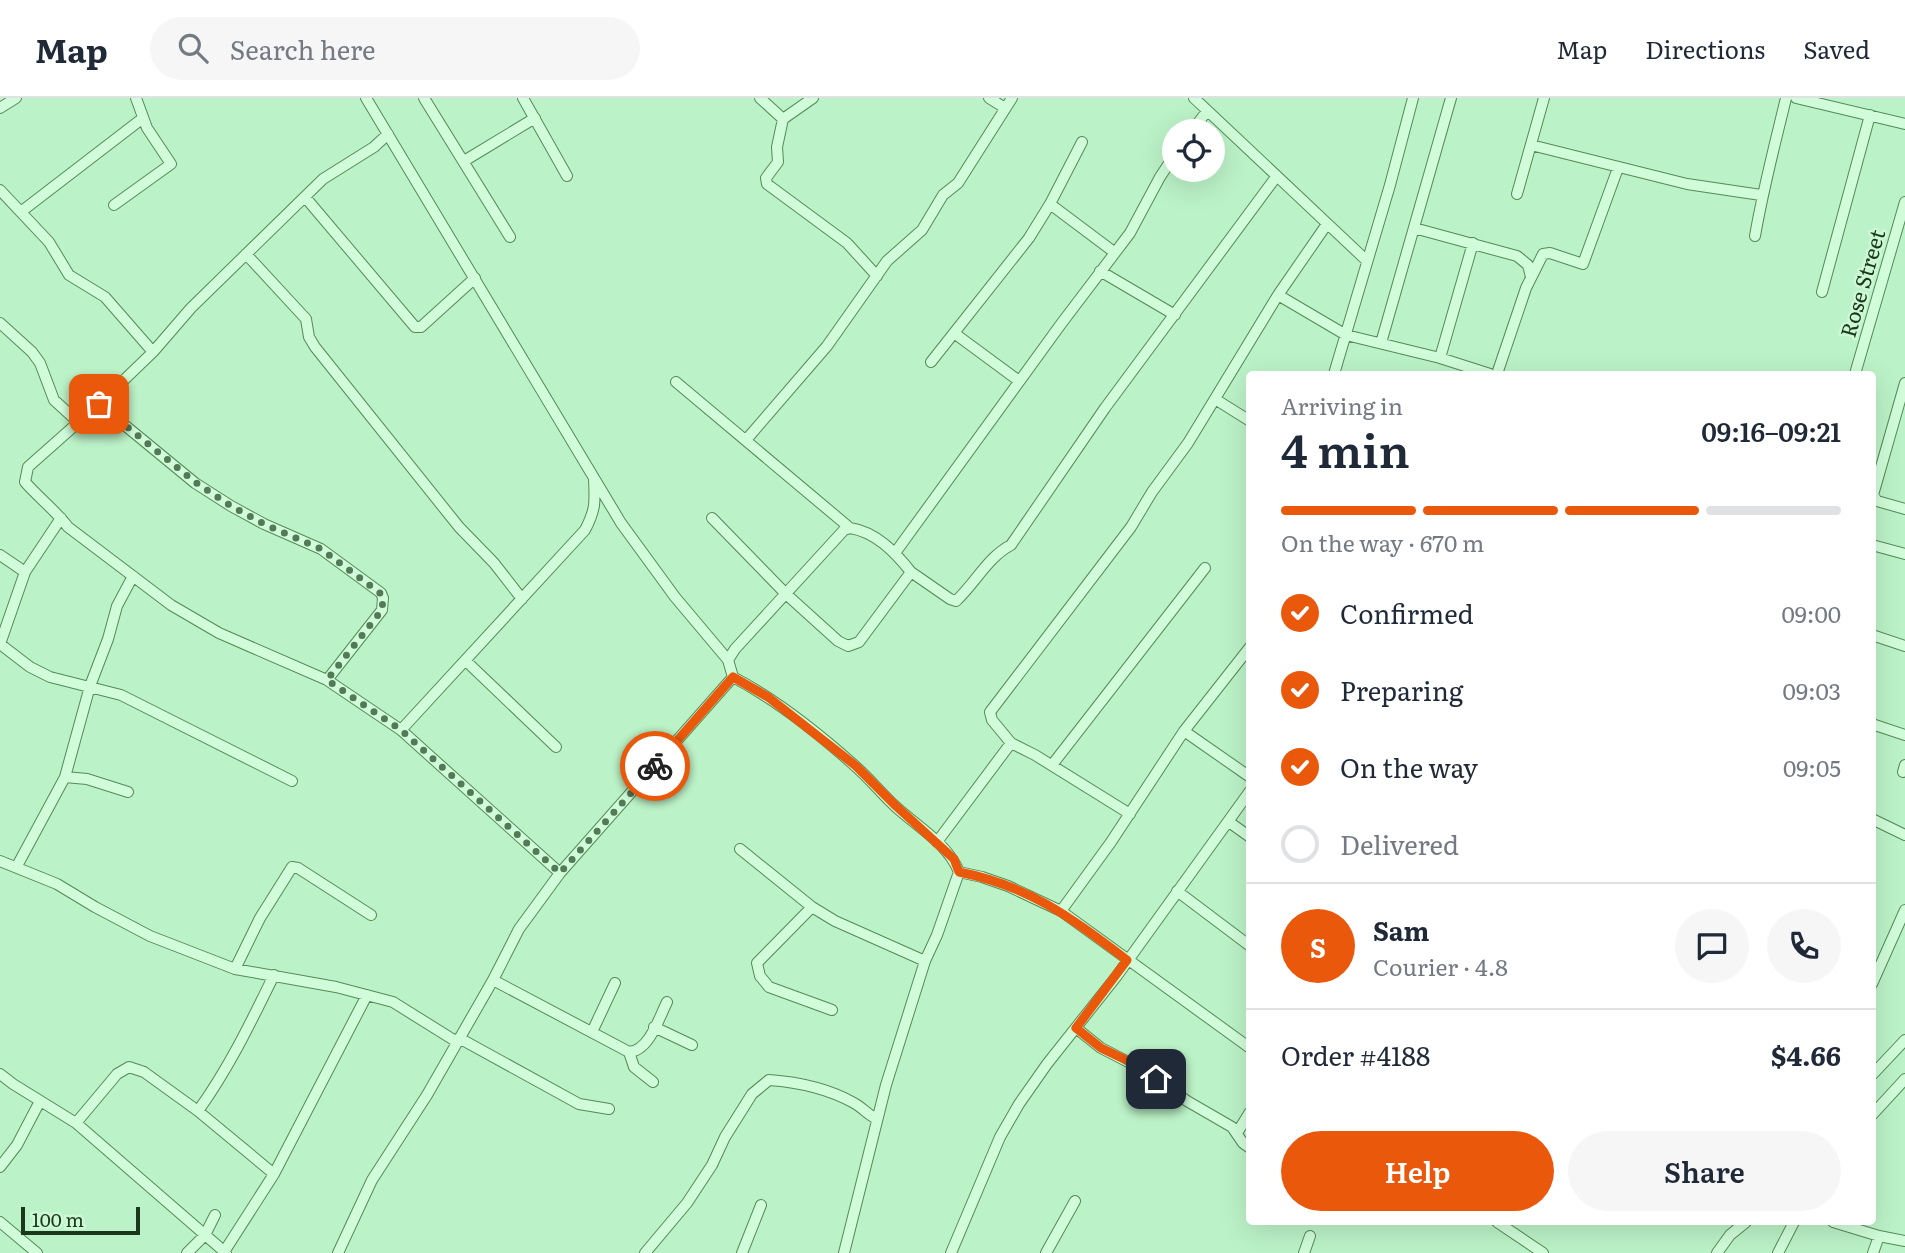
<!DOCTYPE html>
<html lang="en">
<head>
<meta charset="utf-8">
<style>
	:root { --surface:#fff; --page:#f6f6f7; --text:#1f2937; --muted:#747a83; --line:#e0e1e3; --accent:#ea580c }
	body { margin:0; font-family:Literata,serif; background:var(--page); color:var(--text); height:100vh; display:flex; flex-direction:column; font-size:26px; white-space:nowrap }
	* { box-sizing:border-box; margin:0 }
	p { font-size:23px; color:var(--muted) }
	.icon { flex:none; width:38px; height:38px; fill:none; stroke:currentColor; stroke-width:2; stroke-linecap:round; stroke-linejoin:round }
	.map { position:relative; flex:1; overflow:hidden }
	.drawer { position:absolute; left:1246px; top:273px; width:630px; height:854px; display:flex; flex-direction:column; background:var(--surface); border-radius:7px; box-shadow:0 7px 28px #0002 }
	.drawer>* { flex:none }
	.buttons { position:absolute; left:1162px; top:21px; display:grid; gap:14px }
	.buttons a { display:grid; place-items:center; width:63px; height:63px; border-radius:50%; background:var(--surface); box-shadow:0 7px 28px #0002; font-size:35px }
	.scale { position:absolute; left:21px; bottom:18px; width:119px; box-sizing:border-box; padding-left:7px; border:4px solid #1b391a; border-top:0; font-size:19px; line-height:24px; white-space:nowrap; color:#1b391a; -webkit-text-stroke:5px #cdf9d6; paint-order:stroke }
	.pin { position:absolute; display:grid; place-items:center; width:60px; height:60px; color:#fff; margin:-30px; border-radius:14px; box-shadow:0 4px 10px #0006 }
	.courier { position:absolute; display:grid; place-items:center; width:70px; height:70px; margin:-35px; border:5px solid #ea580c; border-radius:50%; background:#fff; color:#222; box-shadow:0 2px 9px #0007 }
	.head em { font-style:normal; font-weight:600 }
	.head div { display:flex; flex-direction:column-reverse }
	.head { display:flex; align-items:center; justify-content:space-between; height:119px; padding:0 35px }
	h1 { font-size:46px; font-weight:600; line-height:52px }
	.bar { display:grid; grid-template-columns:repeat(4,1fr); gap:10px 7px; align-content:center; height:84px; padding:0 35px }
	.bar i { height:9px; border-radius:5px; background:var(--line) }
	.bar .selected { background:var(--accent) }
	.bar p { grid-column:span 4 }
	.line { display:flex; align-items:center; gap:18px; padding:0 35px; border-top:2px solid var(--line) }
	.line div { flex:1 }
	.round { display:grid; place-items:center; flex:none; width:74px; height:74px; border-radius:37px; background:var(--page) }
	ol { padding:0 35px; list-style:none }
	li { display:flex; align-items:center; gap:21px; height:77px }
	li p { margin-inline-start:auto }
	li .icon { padding:7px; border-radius:50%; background:var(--accent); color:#fff; stroke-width:4 }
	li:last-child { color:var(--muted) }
	li i { width:38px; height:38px; border:4px solid var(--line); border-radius:50% }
	.primary-button { display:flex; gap:14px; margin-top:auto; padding:14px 35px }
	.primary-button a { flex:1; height:80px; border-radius:42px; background:var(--accent); color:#fff; font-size:28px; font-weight:600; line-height:80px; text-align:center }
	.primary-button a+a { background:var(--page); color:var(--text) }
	header { display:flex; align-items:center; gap:42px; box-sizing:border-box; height:98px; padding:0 35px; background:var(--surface); border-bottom:2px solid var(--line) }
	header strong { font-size:33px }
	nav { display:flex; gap:38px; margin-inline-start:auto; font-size:24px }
	.search { width:490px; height:63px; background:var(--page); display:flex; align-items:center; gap:18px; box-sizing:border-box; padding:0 24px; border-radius:38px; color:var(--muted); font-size:26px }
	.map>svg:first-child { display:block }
</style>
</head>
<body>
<header>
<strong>Map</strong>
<div class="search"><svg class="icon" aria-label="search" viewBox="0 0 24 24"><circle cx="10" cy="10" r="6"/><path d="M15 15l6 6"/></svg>Search here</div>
<nav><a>Map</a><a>Directions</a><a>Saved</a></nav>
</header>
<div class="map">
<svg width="1905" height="1155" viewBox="0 0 1905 1155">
	<rect width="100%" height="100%" fill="#bcf2c7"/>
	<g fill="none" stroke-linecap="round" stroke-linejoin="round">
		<defs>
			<path id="minor" d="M 366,0 L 621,425 L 675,499 L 728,562
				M 424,0 L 510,139
				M 523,0 L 567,78
				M 760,0 L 783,21 L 777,49 L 778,64 L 766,80 L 767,86 L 847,145 L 877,178
				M 989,0 L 1005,10
				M 1194,0 L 1366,162
				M 1796,0 L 1905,26
				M 0,10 L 16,0
				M 783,21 L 813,0
				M 1192,33 L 1207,13
				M 1531,47 L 1687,86 L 1761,97
				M 464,63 L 535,20
				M 0,92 L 49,144 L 69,177 L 105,199 L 153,254
				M 1517,96 L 1544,0
				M 305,99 L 415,229 L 421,229 L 475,180
				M 1050,106 L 1114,154
				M 114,107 L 171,66 L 147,30 L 136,0
				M 22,113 L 143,20
				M 1414,130 L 1517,158 L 1528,167 L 1531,179
				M 1755,138 C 1763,91 1775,46 1786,0
				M 246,156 L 306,221 L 309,239 L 315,249 L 459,429 L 494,465 L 522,501
				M 1100,173 L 1175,217
				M 1822,194 L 1870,17
				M 1278,197 L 1346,237 L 1440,260 L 1490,276
				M 0,225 L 32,254 L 40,265 L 54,302 L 77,323
				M 954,235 L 1019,283
				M 1381,245 L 1451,0
				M 1440,260 L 1473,145
				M 931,264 L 1029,140 L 1050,106 L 1082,44
				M 1334,276 L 1390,87 L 1413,0
				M 1497,276 L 1526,190 L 1543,156 L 1550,155 L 1583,166 L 1618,70
				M 1855,276 L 1905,104
				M 676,284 L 850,430 C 876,434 895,454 911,474 L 859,544 L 848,548 L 838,543 L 786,496 L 712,420
				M 1905,285 L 1873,397 L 1877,403 L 1905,411
				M 1215,301 L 1250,323
				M 99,306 L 195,385 L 231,408 L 264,426 L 321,451 L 381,495 L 383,500 L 382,512 L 327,582
				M 746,342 L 827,248 L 887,163 L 922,132 L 943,97 L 958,85 L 1012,0
				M 61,420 L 25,474 L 0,546 L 30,569 L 50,579 L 121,597 L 292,683
				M 1872,447 L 1905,456
				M 895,455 L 1061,226 L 1130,135 L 1160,79 L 1174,58
				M 0,457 L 25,474
				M 911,474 L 950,501 L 956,503 C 976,484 988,459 1011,447 L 1105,310 L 1276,79
				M 1872,537 L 1905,548
				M 466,563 L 556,649
				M 733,579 C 777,602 817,634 854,667 C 869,680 882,696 896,709 C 918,729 948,746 959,774 L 937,837 L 925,863 L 835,823 L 812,809 L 740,751
				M 1872,626 L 1905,637
				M 401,632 L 585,432 C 596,411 595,404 594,381
				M 1184,633 L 1250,679
				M 1052,667 L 1205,470
				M 1903,674 L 1905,667
				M 65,679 L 90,588 L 108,541 L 117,508 L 133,478
				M 1130,716 L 1035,657 L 1011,645 L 992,622 L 990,614 L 1131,429 L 1152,394 L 1188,345 L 1278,197 L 1327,126
				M 1872,721 L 1905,737
				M 1229,724 L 1250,739
				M 937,744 L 1011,645
				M 0,763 L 57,786 L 95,809 L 150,838 L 235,871 L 336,889 L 393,904 L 457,944
				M 17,768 L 65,679 L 87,681 L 128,694
				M 959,774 L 982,779 L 1008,788 L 1061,813 L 1250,950
				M 560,775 L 733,579 L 728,562 L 735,551 L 844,432 L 850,430
				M 1177,793 L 1250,848
				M 812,809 L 757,865 L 760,878 L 769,889 L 832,912
				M 1061,813 L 1111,744 L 1184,633 L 1250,549
				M 235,871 L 260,820 L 292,769 L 298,770 L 371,817
				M 493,882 L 629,954 C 649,953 659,920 667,904
				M 1872,886 L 1905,812
				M 654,929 L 692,947
				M 1076,930 L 1101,950 L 1140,970 L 1187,1003 L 1232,1029 L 1243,1045 L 1250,1050
				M 592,934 L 615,885
				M 459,940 L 579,1006 L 609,1011
				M 629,954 L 634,969 L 653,984
				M 0,976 L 13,986 L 76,1025 L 226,1155
				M 1872,977 L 1905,942
				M 198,1013 L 274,1076
				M 1872,1017 L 1905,981
				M 76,1025 L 117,976 L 129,969 L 144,974 L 198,1013 C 229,970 251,924 274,877
				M 1237,1035 L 1250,1014
				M 0,1069 L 17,1047 L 40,1003
				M 0,1124 L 37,1155
				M 1497,1124 L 1543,1155
				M 1833,1124 L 1879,1138 L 1905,1143
				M 224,1154 L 274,1076 L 367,897
				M 187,1155 L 205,1137 L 215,1117
				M 338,1155 L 372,1082 L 427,997 L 493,882 L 519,831 L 560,775 L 401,632 L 327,582 L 219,535 L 171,507 L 68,429 C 58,415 37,398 25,384 L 28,369 L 99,306 L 153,254 L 191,210 L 323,81 L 374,49 L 388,36
				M 645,1155 L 687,1105 L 712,1067 L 725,1039 L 752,996 L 769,982 C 797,984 829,991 854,1005 C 863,1010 868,1017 877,1021
				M 742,1155 L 761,1107
				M 844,1155 L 886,987 L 925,863
				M 951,1155 L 1000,1039 L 1019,1006 L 1047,966 L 1116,879 L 1250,693
				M 1046,1155 L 1075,1103
				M 1304,1155 L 1310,1138
				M 1717,1155 L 1730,1137 L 1746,1124
				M 1778,1155 L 1794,1124
				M 1873,1155 L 1879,1138"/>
		</defs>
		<use href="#minor" stroke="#548b55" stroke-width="12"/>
		<use href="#minor" stroke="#d0fcd9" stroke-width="10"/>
	</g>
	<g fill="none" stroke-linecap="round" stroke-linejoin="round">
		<path stroke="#537a57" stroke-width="7" stroke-dasharray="0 12.6" d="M 99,306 L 195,384 L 231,408 L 264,426 L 321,451 L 380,495 L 383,500 L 382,512 L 327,582 L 401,632 L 560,775 L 655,668"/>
		<path stroke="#ea580c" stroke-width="9" d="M 655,668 L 733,579 L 768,599 L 856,668 L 896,708 L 954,761 L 959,774 C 1030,788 1071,820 1127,862 L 1076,930 L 1101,950 L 1126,962 L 1156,981"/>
	</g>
	<g text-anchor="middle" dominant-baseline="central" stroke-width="5" stroke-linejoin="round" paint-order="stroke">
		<g font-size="21" fill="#1b391a" stroke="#cdf9d6">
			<text transform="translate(1861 185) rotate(-74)">Rose Street</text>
		</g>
	</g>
</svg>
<div class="buttons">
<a><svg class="icon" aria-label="locate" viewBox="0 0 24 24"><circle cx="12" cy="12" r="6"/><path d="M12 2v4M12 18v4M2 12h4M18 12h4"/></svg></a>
</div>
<div class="scale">100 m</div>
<div class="pin" style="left:99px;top:306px;background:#ea580c"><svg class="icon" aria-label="bag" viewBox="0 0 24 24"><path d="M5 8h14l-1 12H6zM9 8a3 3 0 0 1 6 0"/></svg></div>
<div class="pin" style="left:1156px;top:981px;background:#1f2937"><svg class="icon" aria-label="home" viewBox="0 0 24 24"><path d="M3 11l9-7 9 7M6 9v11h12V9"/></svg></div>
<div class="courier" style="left:655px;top:668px"><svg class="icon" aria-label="bike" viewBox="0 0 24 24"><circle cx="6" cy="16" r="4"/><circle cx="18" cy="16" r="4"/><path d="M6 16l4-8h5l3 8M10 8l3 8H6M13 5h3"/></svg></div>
<section class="drawer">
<div class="head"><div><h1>4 min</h1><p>Arriving in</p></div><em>09:16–09:21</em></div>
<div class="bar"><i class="selected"></i><i class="selected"></i><i class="selected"></i><i></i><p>On the way · 670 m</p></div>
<ol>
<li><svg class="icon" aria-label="check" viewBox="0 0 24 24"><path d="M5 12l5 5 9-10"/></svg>Confirmed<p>09:00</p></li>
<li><svg class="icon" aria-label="check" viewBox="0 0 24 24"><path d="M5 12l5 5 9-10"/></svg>Preparing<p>09:03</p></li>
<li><svg class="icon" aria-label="check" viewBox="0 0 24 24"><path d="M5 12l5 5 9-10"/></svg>On the way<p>09:05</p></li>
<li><i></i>Delivered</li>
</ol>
<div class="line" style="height:126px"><b class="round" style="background:var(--accent);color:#fff">S</b><div><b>Sam</b><p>Courier · 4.8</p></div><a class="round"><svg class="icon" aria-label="chat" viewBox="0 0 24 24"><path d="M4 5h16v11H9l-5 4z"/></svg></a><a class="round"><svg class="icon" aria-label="phone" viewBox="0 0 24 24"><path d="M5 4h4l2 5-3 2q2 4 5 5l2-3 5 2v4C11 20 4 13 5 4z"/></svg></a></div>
<div class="line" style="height:91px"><div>Order #4188</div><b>$4.66</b></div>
<div class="primary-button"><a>Help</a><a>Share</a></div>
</section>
</div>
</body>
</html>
